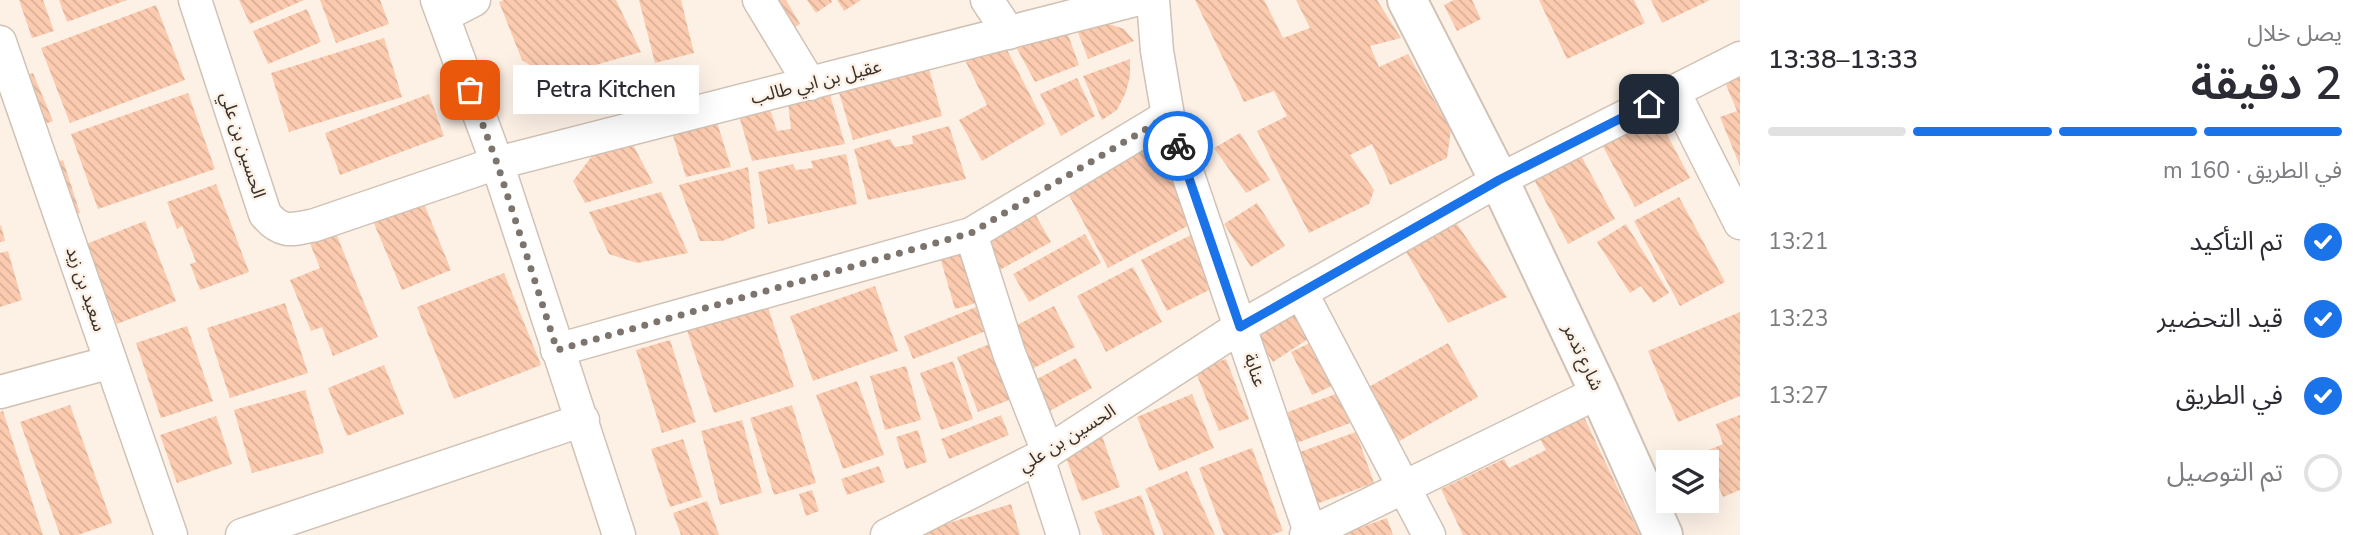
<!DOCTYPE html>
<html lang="ar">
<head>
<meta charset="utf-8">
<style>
	:root { --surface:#fff; --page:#f2f2f3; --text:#2b2b33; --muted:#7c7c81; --line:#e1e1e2; --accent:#1a73e8 }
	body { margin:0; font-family:"Nunito Sans","Noto Sans Arabic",sans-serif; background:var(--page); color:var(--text); direction:rtl; height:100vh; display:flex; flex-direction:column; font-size:26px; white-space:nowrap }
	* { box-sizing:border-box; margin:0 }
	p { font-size:23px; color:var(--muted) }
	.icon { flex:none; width:38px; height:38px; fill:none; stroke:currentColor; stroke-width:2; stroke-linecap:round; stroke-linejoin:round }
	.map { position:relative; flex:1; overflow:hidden; direction:ltr }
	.details { display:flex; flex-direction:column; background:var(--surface); width:630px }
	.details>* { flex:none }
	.tools { position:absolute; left:1656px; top:450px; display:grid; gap:14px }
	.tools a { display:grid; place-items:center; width:63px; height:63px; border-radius:0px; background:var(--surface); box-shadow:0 7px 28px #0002; font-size:35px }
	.pin { position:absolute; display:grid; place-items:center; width:60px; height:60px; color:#fff; margin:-30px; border-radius:14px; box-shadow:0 4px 10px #0006 }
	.courier { position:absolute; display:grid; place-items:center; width:70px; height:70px; margin:-35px; border:5px solid #1a73e8; border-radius:50%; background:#fff; color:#222; box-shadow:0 2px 9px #0007 }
	.bubble { position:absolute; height:49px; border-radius:0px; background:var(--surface); box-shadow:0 7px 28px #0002; font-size:23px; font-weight:600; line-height:49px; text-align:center; direction:rtl }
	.overview em { font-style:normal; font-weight:600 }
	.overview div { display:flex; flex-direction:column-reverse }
	.overview { display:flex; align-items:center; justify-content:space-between; height:119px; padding:0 28px }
	h1 { font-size:46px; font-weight:600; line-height:52px }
	.bar { display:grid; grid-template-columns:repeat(4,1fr); gap:10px 7px; align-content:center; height:84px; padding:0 28px }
	.bar i { height:9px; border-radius:5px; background:var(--line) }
	.bar .on { background:var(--accent) }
	.bar p { grid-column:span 4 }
	ol { padding:0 28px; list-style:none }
	li { display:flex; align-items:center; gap:21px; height:77px }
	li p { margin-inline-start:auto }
	li .icon { padding:7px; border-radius:50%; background:var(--accent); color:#fff; stroke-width:4 }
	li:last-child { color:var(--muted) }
	li i { width:38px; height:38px; border:4px solid var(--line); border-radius:50% }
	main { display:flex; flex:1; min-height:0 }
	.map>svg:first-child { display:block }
</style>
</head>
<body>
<main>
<section class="details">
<div class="overview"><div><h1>2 دقيقة</h1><p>يصل خلال</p></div><em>13:33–13:38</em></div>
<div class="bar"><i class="on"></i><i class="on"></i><i class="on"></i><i></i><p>في الطريق · 160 m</p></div>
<ol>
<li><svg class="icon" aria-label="check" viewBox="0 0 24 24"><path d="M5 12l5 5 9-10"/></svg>تم التأكيد<p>13:21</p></li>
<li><svg class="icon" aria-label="check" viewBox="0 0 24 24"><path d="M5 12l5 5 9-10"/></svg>قيد التحضير<p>13:23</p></li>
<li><svg class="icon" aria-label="check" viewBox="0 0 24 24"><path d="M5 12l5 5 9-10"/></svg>في الطريق<p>13:27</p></li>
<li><i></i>تم التوصيل</li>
</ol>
</section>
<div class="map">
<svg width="1740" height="535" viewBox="0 0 1740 535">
	<defs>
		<pattern id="building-back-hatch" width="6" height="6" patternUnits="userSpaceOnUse" patternTransform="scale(1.75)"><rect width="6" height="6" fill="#fccbaf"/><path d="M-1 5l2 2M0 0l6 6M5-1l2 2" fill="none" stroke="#d9af97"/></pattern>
	</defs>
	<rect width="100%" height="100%" fill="#fdf1e6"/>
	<path fill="url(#building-back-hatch)" d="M 19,0 L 43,0 L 54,31 L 32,38 Z
		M 59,0 L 127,0 L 67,22 Z
		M 239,0 L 304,0 L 250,24 Z
		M 320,0 L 380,0 L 389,24 L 336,43 Z
		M 504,0 L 616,0 L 641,52 L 550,78 L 522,60 L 499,2 Z
		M 639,0 L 681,0 L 694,53 L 655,63 Z
		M 766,0 L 786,0 L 800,24 L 786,33 Z
		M 807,0 L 831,0 L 832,2 L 816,13 Z
		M 837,0 L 861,0 L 844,11 Z
		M 1195,0 L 1264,0 L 1283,38 L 1310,28 L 1296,0 L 1377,0 L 1401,38 L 1370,46 L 1379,67 L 1408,54 L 1451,130 L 1447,158 L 1390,185 L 1372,144 L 1350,155 L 1374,190 L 1369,204 L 1309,233 L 1257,131 L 1287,116 L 1274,91 L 1244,102 Z
		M 1454,0 L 1472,0 L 1481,19 L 1457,31 L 1444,5 Z
		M 1539,0 L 1634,0 L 1645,23 L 1567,59 Z
		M 1651,0 L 1710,0 L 1662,23 Z
		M 156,5 L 185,80 L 70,123 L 41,48 Z
		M 307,9 L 321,42 L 268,64 L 253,31 Z
		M 1106,23 L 1124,29 L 1134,41 L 1088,59 L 1077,30 Z
		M 1066,29 L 1079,65 L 1035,82 L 1015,45 Z
		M 384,38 L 402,97 L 289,132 L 271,73 Z
		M 1004,44 L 1045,124 L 982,161 L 959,120 L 987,105 L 963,56 Z
		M 1130,59 L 1130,76 L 1126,92 L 1117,110 L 1102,120 L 1083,76 Z
		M 928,65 L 942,116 L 853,140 L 838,89 Z
		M 1740,68 L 1740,166 L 1720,117 L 1737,111 L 1722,75 Z
		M 33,73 L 53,121 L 39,126 L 18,78 Z
		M 1077,78 L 1095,116 L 1061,136 L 1040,94 Z
		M 829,92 L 845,144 L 752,161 L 738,112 L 769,106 L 777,131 L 791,129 L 788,102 Z
		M 188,93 L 215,169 L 98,209 L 71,134 Z
		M 429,94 L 444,136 L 340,175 L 325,133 Z
		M 1653,108 L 1690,178 L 1635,207 L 1598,137 Z
		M 715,116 L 731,167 L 686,177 L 670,126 Z
		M 949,126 L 966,179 L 868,200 L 854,149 L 890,139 L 895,147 L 913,144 L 912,136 Z
		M 1240,133 L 1270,180 L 1246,193 L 1214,148 Z
		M 628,135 L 653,183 L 585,203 L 573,181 L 602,143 Z
		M 1150,139 L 1195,222 L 1108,268 L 1064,186 Z
		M 1576,146 L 1615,219 L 1568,244 L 1529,170 Z
		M 846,154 L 857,204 L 768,224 L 758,172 L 793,164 L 796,170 L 813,168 L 811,161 Z
		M 63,160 L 80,213 L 69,216 L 52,163 Z
		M 748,167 L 755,228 L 722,241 L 700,241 L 679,185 Z
		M 216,184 L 249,272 L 200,290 L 190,264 L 196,262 L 182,226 L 177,229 L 167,202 Z
		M 661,192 L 688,253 L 637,263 L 609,254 L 589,212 Z
		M 420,194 L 451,270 L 402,290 L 370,214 Z
		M 1679,197 L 1725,282 L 1680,306 L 1634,221 Z
		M 1257,203 L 1285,246 L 1251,267 L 1224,224 Z
		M 1035,214 L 1051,242 L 994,273 L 978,245 Z
		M 145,221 L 176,301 L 117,324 L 86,244 Z
		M 1457,224 L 1507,297 L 1448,323 L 1405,250 Z
		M 1626,224 L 1669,293 L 1653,303 L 1641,286 L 1630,293 L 1597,242 Z
		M 1,225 L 5,241 L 0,242 L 0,226 Z
		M 333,226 L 378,337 L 333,356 L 322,327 L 311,331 L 290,280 L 320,268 L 307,236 Z
		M 1085,234 L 1101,263 L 1029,302 L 1013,274 Z
		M 1191,235 L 1217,286 L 1167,311 L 1141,260 Z
		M 963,247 L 980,302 L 955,309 L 939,254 Z
		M 8,251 L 22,300 L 0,307 L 0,253 Z
		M 1133,267 L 1162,322 L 1106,352 L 1077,296 Z
		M 504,273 L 541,365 L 454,399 L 417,307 Z
		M 875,286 L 898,351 L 813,381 L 790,316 Z
		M 764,295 L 794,387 L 714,413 L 684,321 Z
		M 285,303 L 308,373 L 230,398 L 207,328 Z
		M 1054,306 L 1075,347 L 1028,371 L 1007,330 Z
		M 976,307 L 986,331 L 913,359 L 904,336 Z
		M 1293,309 L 1311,337 L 1273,362 L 1254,333 Z
		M 1740,312 L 1740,396 L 1678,422 L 1648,351 Z
		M 187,326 L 213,401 L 161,418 L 136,343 Z
		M 1322,337 L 1343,381 L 1312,395 L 1291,352 Z
		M 670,340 L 696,422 L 662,433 L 636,350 Z
		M 995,342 L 1017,397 L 978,412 L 957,357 Z
		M 1448,343 L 1478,397 L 1394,444 L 1365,389 Z
		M 1076,358 L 1092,388 L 1044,414 L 1028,384 Z
		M 1226,359 L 1249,419 L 1219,431 L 1195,370 Z
		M 953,361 L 973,419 L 941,430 L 920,373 Z
		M 384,365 L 404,414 L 347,436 L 328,388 Z
		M 906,366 L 921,420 L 885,430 L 870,376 Z
		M 857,381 L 884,455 L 843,469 L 816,395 Z
		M 305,390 L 324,453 L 252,473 L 234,410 Z
		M 1341,392 L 1353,422 L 1291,445 L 1280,415 Z
		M 1192,394 L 1214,448 L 1159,471 L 1137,417 Z
		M 70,405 L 112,523 L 78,535 L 60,535 L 20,422 Z
		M 792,405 L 816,483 L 774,495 L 750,418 Z
		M 3,411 L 43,535 L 0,535 L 0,412 Z
		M 1001,415 L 1009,435 L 949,459 L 941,439 Z
		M 1740,415 L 1740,490 L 1723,497 L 1704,452 L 1723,444 L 1716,424 Z
		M 216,416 L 232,464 L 177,483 L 160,435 Z
		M 1584,417 L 1640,535 L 1463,535 L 1441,489 L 1504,459 L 1509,468 L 1546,450 L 1540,439 Z
		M 742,420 L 762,493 L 720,505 L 701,431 Z
		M 918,430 L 927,462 L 906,469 L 896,437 Z
		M 1356,432 L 1374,483 L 1316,504 L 1297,453 Z
		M 1101,433 L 1120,487 L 1082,501 L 1062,447 Z
		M 683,439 L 702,497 L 670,507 L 651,449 Z
		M 1252,448 L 1283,531 L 1271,535 L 1224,535 L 1199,468 Z
		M 879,466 L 885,482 L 847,495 L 841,479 Z
		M 1187,471 L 1215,535 L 1164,535 L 1145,489 Z
		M 812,490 L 819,511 L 806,516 L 799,494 Z
		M 1141,495 L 1155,535 L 1103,535 L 1094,512 Z
		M 707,501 L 719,535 L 681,535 L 673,513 Z
		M 1011,504 L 1020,535 L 913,535 L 913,534 Z
		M 1387,518 L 1393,535 L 1340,535 Z"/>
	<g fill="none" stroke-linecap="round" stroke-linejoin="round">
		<defs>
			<path id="minor" d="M 195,0 L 265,214 C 281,234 292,230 315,225 L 497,163 L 1135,0
				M 437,0 L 497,163 L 619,535
				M 759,0 L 810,84
				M 987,0 L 1009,33
				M 1153,0 L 1157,51 L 1168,116 L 1311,535
				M 443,16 L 474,0
				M 0,42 L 171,535
				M 1674,92 L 1740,223
				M 971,234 L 1009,353 L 1048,452
				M 1301,292 L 1429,535
				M 557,350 L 971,234 L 1168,116
				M 0,392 L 111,362
				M 1038,458 L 1063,535
				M 242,535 L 583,420
				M 887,535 L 1038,458 L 1240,327 L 1499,180 L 1740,58
				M 1306,535 L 1599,392"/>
			<path id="tertiary" d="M 1407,0 L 1499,180 L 1599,392 L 1663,535"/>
		</defs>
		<use href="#minor" stroke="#d0c2b5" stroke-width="35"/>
		<use href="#tertiary" stroke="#d0c2b5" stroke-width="42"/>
		<use href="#minor" stroke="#fff" stroke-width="32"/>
		<use href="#tertiary" stroke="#fff" stroke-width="38"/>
	</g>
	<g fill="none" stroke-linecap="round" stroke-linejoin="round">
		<path stroke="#7c746d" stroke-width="7" stroke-dasharray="0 12.6" d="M 470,90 L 497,163 L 557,350 L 971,233 L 1168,116 L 1178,146"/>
		<path stroke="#1a73e8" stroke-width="9" d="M 1178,146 L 1240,327 L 1499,180 L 1649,104"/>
	</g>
	<g text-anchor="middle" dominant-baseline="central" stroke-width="5" stroke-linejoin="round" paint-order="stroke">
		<g font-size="18" fill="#37312c" stroke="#fdf1e6">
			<text transform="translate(816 82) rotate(-14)">عقيل بن ابي طالب</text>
			<text transform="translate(243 145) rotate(72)">الحسين بن علي</text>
			<text transform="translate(86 289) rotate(71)">سعيد بن زيد</text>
			<text transform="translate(1583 357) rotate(65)">شارع تدمر</text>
			<text transform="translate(1255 370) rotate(71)">عنابة</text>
			<text transform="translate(1067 438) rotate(-32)">الحسين بن علي</text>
		</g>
	</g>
</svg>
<div class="tools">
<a><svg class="icon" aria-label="layers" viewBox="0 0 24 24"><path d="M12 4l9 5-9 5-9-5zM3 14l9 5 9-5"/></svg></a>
</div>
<div class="pin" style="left:470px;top:90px;background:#ea580c"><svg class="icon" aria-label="bag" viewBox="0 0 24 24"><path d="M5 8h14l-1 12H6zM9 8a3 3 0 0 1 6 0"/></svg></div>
<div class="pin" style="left:1649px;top:104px;background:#1f2937"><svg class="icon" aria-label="home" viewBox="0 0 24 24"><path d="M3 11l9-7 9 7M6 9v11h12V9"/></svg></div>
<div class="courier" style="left:1178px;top:146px"><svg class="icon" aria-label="bike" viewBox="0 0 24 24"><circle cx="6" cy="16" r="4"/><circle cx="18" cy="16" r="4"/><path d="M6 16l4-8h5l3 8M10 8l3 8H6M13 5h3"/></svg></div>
<div class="bubble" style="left:513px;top:65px;width:186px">Petra Kitchen</div>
</div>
</main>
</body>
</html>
